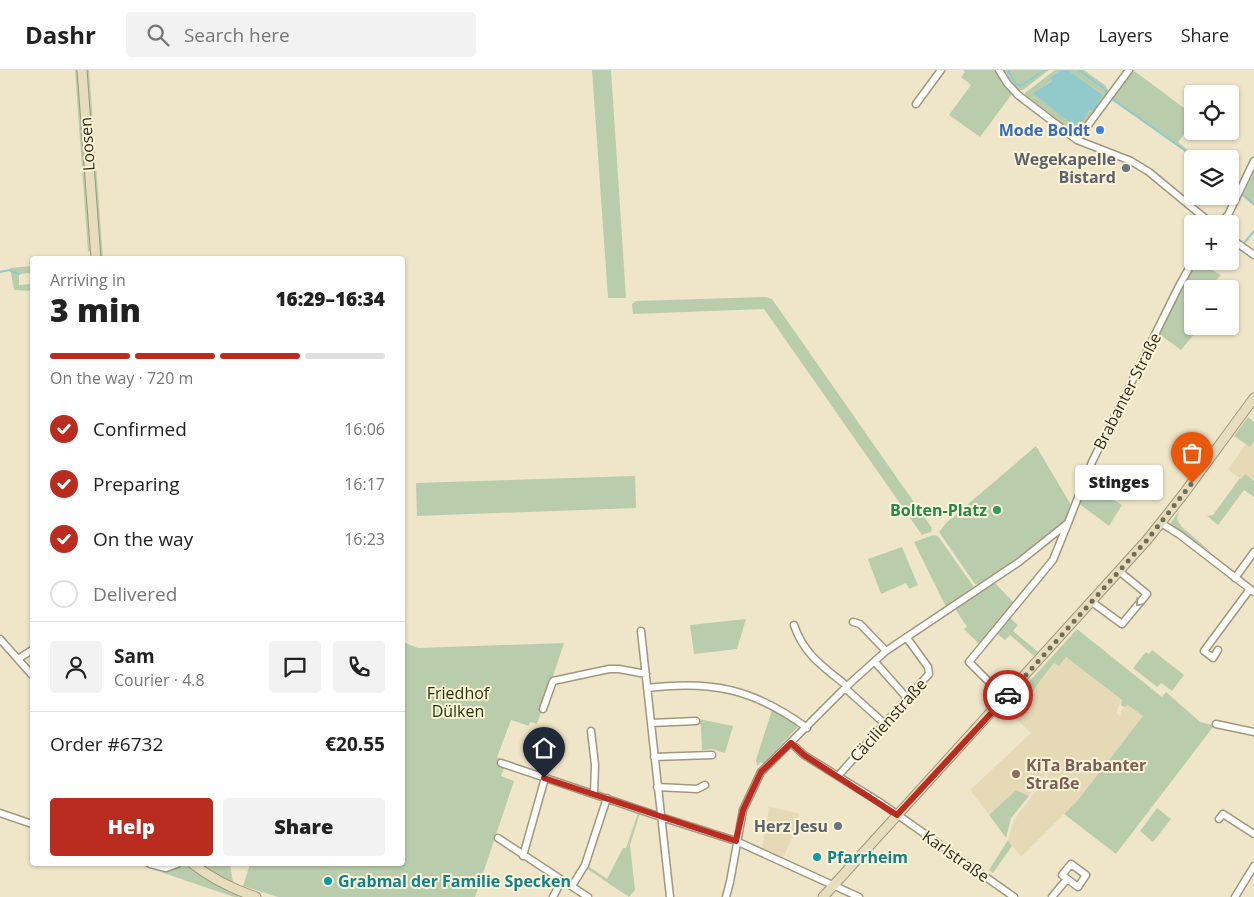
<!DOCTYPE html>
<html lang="en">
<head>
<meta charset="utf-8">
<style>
	:root { --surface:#fff; --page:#f2f2f2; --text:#222; --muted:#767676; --line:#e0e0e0; --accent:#b92c1f }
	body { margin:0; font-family:"Open Sans",sans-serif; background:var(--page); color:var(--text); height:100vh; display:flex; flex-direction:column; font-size:19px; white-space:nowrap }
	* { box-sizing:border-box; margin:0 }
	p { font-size:16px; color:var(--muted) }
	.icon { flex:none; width:28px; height:28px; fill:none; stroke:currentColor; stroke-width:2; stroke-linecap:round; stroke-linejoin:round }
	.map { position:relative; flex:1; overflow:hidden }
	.details { position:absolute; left:30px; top:186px; width:375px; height:610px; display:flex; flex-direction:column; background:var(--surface); border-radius:5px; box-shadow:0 1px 4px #0004 }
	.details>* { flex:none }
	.fabs { position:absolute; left:1184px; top:15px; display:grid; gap:10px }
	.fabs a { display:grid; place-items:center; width:55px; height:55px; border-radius:5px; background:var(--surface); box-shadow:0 1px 4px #0004; font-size:25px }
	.pin { position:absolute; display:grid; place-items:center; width:42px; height:42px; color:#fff; margin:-51px -21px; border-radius:50% 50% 50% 0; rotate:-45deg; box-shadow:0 0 5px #0007 }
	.pin .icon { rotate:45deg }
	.courier { position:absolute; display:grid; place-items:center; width:50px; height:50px; margin:-25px; border:4px solid #b92c1f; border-radius:50%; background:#fff; color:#222; box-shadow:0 1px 6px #0007 }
	.bubble { position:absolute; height:35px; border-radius:5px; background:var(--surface); box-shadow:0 1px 4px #0004; font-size:16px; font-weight:800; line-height:35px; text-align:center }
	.summary em { font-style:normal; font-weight:800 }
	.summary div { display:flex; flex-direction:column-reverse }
	.summary { display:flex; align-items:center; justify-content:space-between; height:85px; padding:0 20px }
	h1 { font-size:32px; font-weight:800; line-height:38px }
	.bar { display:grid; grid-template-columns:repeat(4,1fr); gap:8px 5px; align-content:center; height:60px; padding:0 20px }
	.bar i { height:6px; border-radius:4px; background:var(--line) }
	.bar .selected { background:var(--accent) }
	.bar p { grid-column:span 4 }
	.line { display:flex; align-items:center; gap:12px; padding:0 20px; border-top:1px solid var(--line) }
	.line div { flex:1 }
	.round { display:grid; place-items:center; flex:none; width:52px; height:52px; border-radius:5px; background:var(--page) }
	ol { padding:0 20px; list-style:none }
	li { display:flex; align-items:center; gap:15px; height:55px }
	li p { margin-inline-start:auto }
	li .icon { padding:5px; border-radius:50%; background:var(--accent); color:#fff; stroke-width:4 }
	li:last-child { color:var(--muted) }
	li i { width:28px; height:28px; border:2px solid var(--line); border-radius:50% }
	.cta { display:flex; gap:10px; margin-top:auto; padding:10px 20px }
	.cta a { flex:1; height:58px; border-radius:5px; background:var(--accent); color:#fff; font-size:20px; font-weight:800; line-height:58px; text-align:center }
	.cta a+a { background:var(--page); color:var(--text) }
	header { display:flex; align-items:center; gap:30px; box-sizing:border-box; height:70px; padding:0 25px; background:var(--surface); border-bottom:1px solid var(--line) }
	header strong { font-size:24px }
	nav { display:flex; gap:28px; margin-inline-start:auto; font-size:18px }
	.search { width:350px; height:45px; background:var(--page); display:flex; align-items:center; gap:12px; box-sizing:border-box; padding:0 18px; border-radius:5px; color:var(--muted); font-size:19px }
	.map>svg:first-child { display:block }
</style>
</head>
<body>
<header>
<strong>Dashr</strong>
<div class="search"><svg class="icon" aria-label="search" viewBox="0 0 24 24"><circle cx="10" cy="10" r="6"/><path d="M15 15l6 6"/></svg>Search here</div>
<nav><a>Map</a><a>Layers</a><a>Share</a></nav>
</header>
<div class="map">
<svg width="1254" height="827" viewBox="0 0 1254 827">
	<rect width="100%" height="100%" fill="#efe6c9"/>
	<path fill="#e6dab6" d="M 1254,371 L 1254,411 L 1245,404 L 1241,409 L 1228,399 L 1246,374 L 1250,377 Z
		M 1066,587 L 1122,630 L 1117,640 L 1117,643 L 1120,647 L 1121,640 L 1128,634 L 1143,646 L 1078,730 L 1021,787 L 1008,770 L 1014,750 L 1048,705 L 1046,703 L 1029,726 L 1016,720 L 989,745 L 970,720 L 1031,663 L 1005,638 L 1008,635 L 1012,638 L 1027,624 L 1029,626 L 1055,593 Z
		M 769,737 L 799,743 L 797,757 L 783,788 L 762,779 Z"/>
	<path fill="#b9cdac" d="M 75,0 L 79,0 L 93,179 L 88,182 Z
		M 86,0 L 89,0 L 103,189 L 99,189 Z
		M 592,0 L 611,0 L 626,228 L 608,228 Z
		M 963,0 L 996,0 L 1012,24 L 980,67 L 949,45 L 971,15 L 961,7 L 965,2 Z
		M 1004,0 L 1049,0 L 1023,20 L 1017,20 Z
		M 1055,0 L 1061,0 L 1051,8 L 1053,10 L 1034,23 L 1046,33 L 1089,39 L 1092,41 L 1103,25 L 1068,0 L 1084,0 L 1106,16 L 1109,24 L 1081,61 L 1075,64 L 1024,27 L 1025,23 Z
		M 1130,0 L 1133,0 L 1192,44 L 1192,55 L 1178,72 L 1199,89 L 1196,89 L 1110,29 Z
		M 1254,95 L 1254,136 L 1240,124 Z
		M 1196,191 L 1221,205 L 1208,219 L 1192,219 L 1192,256 L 1201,256 L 1181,280 L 1159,264 L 1179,218 Z
		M 32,196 L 31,203 L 19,204 L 19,215 L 32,214 L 32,221 L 14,220 L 10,198 Z
		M 766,227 L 772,229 L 932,458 L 931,462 L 922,465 L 764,239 L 633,244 L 632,234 L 636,231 Z
		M 1248,347 L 1254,352 L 1254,371 L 1250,377 L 1234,366 Z
		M 1036,376 L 1071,435 L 1065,451 L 1042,471 L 980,515 L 975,514 L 939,462 L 946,453 Z
		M 1245,404 L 1254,411 L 1254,427 L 1244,420 L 1218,455 L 1207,446 L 1213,445 L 1240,408 L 1241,409 Z
		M 635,406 L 636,438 L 417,446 L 416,413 Z
		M 1086,413 L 1122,435 L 1109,456 L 1078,433 Z
		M 1179,441 L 1177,449 L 1181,456 L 1212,483 L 1170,454 Z
		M 933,465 L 938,466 L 973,516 L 972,520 L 946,537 L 914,472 Z
		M 902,477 L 918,515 L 909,519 L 906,513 L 881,524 L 868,489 Z
		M 993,511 L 1015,534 L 980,575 L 964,559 L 967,557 L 954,537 Z
		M 1009,547 L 1018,555 L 1013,561 L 1038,582 L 1034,586 L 1010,565 L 1005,570 L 996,563 Z
		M 746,549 L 737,579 L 694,584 L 690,555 Z
		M 1077,559 L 1162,627 L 1166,622 L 1200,652 L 1212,655 L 1213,657 L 1116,784 L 1064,744 L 1078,730 L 1143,646 L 1128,635 L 1124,637 L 1121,635 L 1122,630 L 1066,587 L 1059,596 L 1054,593 L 1029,626 L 1026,624 L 1015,638 L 1012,638 L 1008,635 Z
		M 403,572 L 418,578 L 564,573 L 537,654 L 530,652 L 529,656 L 511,650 L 497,687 L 502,689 L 500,696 L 504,698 L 501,706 L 514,711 L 475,827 L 278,827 L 243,816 L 250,794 L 402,794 Z
		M 1152,580 L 1184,605 L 1172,621 L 1161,613 L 1157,617 L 1133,598 L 1146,582 L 1149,584 Z
		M 772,640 L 785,646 L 796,654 L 797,658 L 763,694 L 761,692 L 757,696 L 756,690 Z
		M 699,649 L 733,656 L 725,683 L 712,679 L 702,680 L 701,655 L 698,653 Z
		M 1016,720 L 1029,726 L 1011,748 L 1006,768 L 989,745 Z
		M 1157,738 L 1171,749 L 1153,772 L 1140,761 Z
		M 638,743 L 640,743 L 630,775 L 635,820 L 629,827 L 586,798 L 588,796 L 607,809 L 623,778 L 626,778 Z
		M 1008,770 L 1012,776 L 993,803 L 989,800 Z
		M 137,794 C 147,794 154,798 164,800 C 173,801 179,795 187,795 L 235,823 L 239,827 L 234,827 Z
		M 197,794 L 230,794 L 233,813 L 228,813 Z"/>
	<path fill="#92c9cb" d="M 1061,0 L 1068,0 L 1103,25 L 1093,41 L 1089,40 L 1078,59 L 1033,23 L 1052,11 L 1050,8 Z"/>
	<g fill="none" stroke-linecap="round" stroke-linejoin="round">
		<path stroke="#92c9cb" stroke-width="2" d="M 1008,0 L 1016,14 L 1020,16 L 1045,0
			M 1079,0 L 1105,19 L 1108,25
			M 1111,28 L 1197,89
			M 1230,114 L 1238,120
			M 1241,123 L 1254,134
			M 1244,173 L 1254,161
			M 0,202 L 9,200 L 19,204"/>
		<defs>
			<path id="street" d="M 999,0 L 1007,13 L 1018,25 L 1077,70 L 1131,91 L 1149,102 L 1212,154
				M 916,34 L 941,0
				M 1077,70 L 1129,0
				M 1219,154 L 1228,145 L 1254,91
				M 1230,168 L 1254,185
				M 1161,453 L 1180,465 L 1254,522
				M 1235,508 L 1254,482
				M 1092,532 L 1122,554 L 1147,524 L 1119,501
				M 853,552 L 860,554 L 886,581
				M 794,555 C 804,585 824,597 847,616
				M 641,561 L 670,827
				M 0,569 L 32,605
				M 1218,580 L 1213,588 L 1204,581 L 1250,519
				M 18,589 L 32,580
				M 875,592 L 907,628
				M 647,618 C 712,610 754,619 807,658
				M 845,618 L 885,654
				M 1005,628 L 969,592 L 1053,490 L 1068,453
				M 543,639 L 553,611 L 609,599 L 619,599 L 646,604
				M 651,653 L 696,651
				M 1216,654 L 1254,662
				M 591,661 L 595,695 L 594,724
				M 791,673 L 804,685 L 881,733 L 1014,827
				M 654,687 L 712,685
				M 501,693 L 661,747 L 736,771 L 859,827
				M 838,706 L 929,604 L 928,597 L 907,568
				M 657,717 L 697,719 L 705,715
				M 0,743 L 32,754
				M 1219,749 L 1223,744 L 1254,764
				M 498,768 L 588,827
				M 523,786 L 545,708
				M 150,794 L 166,798 L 177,794
				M 1071,794 L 1086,805 L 1078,817 L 1062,805 Z
				M 572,816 L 585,795 L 607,728
				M 553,827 L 562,810
				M 726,827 L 730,812 L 743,740 L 761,702 L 847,616 L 886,581 L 1019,492 L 1068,453 L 1092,392 L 1178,218 L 1193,191
				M 1052,827 L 1067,809
				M 1235,827 L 1254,796"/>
			<path id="secondary" d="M 82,0 L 96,189
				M 193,794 C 212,809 233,819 256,827
				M 823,827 L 1147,470 L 1182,426 L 1254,328"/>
		</defs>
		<use href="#street" stroke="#a0977c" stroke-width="9"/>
		<use href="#secondary" stroke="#a0977c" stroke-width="11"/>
		<use href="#street" stroke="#fff" stroke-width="6"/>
		<use href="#secondary" stroke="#e5ddbc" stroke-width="9"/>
	</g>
	<defs><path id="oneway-chevron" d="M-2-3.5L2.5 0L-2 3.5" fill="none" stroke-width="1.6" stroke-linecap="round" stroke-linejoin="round" transform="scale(1.25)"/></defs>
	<use stroke="#a09f9a" href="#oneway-chevron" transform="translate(1139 533) rotate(130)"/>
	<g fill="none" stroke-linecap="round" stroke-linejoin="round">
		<path stroke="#716c5a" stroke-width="5" stroke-dasharray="0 9" d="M 1008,625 L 1147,470 L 1192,413"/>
		<path stroke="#b92c1f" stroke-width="6" d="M 544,708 L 736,771 L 743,740 L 761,702 L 791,673 L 804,685 L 897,745 L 1008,625"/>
	</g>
	<circle fill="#3f7fe0" stroke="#fdf3d6" stroke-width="2" cx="1100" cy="60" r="5"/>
	<g fill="#6b7280" stroke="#fdf3d6" stroke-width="2">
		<circle cx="1126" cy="98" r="5"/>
		<circle cx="838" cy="756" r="5"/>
	</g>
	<circle fill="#2e9e5b" stroke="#fdf3d6" stroke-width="2" cx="997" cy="440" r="5"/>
	<circle fill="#8d6e63" stroke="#fdf3d6" stroke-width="2" cx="1016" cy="704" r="5"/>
	<g fill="#0f9aa8" stroke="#fdf3d6" stroke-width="2">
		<circle cx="817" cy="787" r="5"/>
		<circle cx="328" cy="811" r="5"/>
	</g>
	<g text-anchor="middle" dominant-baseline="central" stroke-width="4" stroke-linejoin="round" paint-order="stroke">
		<g font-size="16" font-weight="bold" fill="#366cbe" stroke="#fdf3d6" text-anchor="end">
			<text x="1090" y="60">Mode Boldt</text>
		</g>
		<g font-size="16" fill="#2d2a1f" stroke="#fdf3d6">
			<text transform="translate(87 74) rotate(-94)">Loosen</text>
			<text transform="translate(1127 321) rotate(-63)">Brabanter Straße</text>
			<text transform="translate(888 650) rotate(-48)">Cäcilienstraße</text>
			<text transform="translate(956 786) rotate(35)">Karlstraße</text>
		</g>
		<g font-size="16" font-weight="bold" fill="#5b616d" stroke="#fdf3d6" text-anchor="end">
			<text x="1116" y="89">Wegekapelle<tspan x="1116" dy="18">Bistard</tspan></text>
			<text x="828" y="756">Herz Jesu</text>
		</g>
		<g font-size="16" font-weight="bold" fill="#27864d" stroke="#fdf3d6" text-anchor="end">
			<text x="987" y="440">Bolten-Platz</text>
		</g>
		<g font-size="16" fill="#1c3209" stroke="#fdf3d6">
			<text x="458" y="623">Friedhof<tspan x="458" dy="18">Dülken</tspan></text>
		</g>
		<g font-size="16" font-weight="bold" fill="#785e54" stroke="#fdf3d6" text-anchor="start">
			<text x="1026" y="695">KiTa Brabanter<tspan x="1026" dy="18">Straße</tspan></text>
		</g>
		<g font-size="16" font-weight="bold" fill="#0d838f" stroke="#fdf3d6" text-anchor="start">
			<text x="827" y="787">Pfarrheim</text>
			<text x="338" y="811">Grabmal der Familie Specken</text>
		</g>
	</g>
</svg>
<div class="fabs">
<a><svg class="icon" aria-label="locate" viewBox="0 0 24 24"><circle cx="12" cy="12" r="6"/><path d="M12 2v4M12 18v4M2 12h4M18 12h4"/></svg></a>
<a><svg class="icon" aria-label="layers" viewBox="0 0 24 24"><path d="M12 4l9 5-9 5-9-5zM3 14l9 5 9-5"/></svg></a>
<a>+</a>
<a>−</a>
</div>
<div class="pin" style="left:1192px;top:413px;background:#ea580c"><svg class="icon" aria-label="bag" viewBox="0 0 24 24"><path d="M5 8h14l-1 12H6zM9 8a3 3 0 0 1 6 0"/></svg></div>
<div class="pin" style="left:544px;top:708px;background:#1f2937"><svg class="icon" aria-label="home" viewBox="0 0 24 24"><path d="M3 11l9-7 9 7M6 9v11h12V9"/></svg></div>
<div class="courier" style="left:1008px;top:625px"><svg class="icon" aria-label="car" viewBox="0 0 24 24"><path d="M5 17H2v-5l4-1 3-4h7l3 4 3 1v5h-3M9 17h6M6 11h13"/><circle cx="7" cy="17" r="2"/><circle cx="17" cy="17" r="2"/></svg></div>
<div class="bubble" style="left:1075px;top:395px;width:88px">Stinges</div>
<section class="details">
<div class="summary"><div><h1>3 min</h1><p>Arriving in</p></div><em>16:29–16:34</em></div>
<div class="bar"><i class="selected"></i><i class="selected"></i><i class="selected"></i><i></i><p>On the way · 720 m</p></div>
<ol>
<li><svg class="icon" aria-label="check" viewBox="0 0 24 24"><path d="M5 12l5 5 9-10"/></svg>Confirmed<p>16:06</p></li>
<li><svg class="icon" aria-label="check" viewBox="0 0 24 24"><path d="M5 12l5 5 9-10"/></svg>Preparing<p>16:17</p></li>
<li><svg class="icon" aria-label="check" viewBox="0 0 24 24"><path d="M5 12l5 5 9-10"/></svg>On the way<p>16:23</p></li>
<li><i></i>Delivered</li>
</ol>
<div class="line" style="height:90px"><a class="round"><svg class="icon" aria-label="person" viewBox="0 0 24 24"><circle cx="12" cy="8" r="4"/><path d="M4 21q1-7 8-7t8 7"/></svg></a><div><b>Sam</b><p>Courier · 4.8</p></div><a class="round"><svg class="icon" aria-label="chat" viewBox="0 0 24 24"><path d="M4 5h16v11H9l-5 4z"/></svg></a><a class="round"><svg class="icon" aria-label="phone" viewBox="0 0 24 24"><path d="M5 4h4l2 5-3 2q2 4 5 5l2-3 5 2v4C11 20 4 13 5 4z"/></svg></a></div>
<div class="line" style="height:65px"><div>Order #6732</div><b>€20.55</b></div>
<div class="cta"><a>Help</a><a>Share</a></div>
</section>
</div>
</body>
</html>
